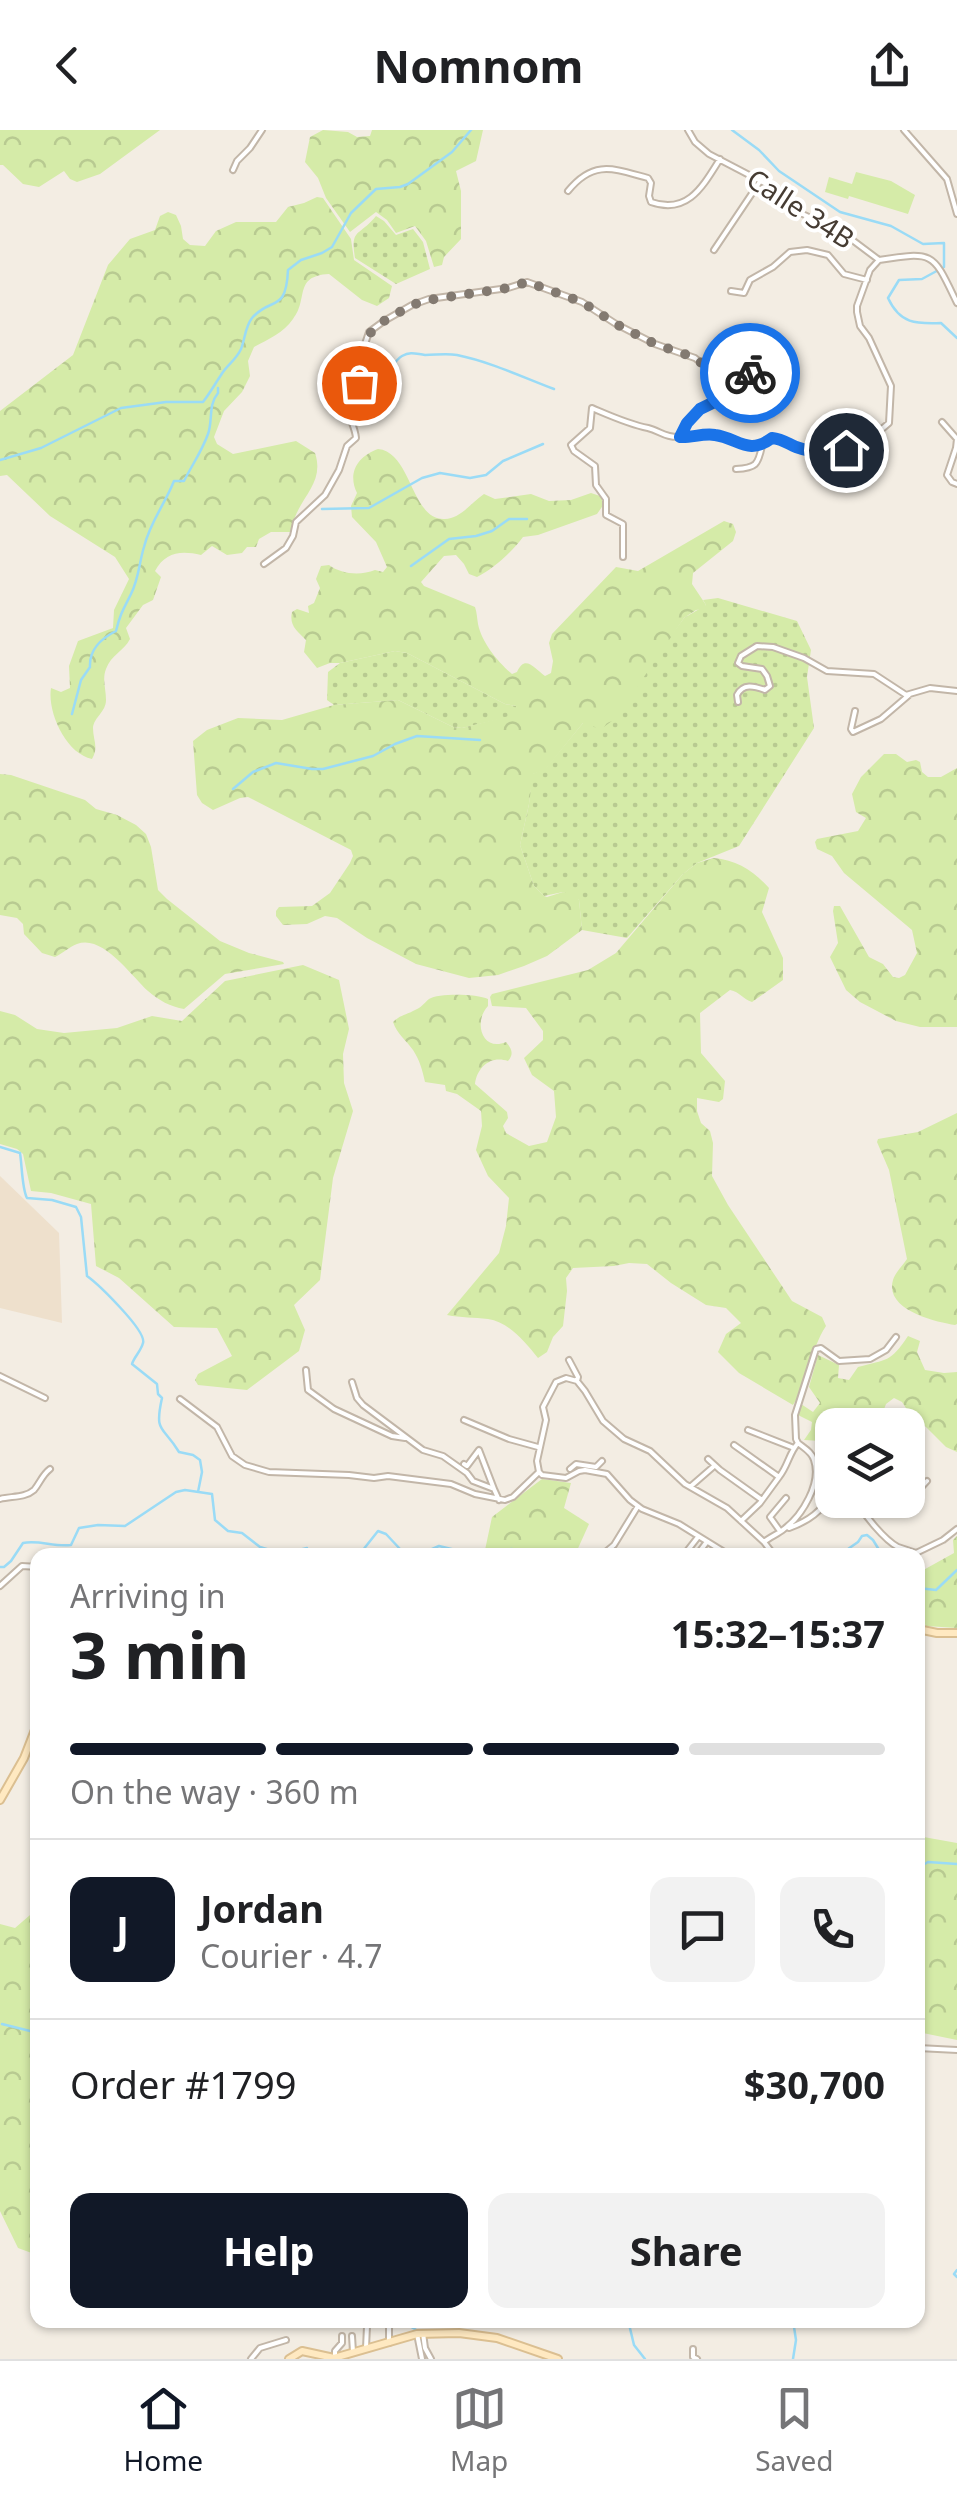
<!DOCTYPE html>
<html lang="en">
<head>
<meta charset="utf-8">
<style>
	:root { --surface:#fff; --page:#f2f2f2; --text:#202124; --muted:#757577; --line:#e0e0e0; --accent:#111827 }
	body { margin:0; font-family:"Noto Sans",sans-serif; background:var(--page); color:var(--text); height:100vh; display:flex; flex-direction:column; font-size:38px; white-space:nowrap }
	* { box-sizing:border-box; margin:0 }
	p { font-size:32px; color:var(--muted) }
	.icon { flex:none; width:55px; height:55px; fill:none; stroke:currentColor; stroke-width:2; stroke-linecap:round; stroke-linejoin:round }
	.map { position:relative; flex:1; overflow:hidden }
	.sheet { position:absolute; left:30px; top:1418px; width:895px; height:780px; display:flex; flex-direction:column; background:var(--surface); border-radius:20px; box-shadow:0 2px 8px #0004 }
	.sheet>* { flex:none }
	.controls { position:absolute; left:815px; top:1278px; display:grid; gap:20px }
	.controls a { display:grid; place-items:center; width:110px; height:110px; border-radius:20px; background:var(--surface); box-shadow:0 2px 8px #0004; font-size:50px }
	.pin { position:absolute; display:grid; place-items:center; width:85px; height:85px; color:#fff; margin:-42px; border:5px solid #fff; border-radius:50%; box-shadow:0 2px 10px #0007 }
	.courier { position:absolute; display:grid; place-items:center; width:100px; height:100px; margin:-50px; border:8px solid #1a73e8; border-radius:50%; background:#fff; color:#222; box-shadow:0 2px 12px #0007 }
	.headline em { font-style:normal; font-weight:700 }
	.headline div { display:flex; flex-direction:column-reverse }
	.headline { display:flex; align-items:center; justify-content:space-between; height:170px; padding:0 40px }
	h1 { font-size:65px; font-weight:700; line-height:75px }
	.bar { display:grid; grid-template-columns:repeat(4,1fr); gap:15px 10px; align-content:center; height:120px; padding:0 40px }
	.bar i { height:12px; border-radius:8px; background:var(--line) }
	.bar .active { background:var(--accent) }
	.bar p { grid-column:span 4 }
	.line { display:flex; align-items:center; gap:25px; padding:0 40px; border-top:2px solid var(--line) }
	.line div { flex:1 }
	.round { display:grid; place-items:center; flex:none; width:105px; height:105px; border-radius:20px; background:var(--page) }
	.cta { display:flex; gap:20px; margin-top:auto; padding:20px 40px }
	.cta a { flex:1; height:115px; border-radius:20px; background:var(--accent); color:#fff; font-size:40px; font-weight:700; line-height:115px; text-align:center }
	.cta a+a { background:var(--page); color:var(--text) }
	header { display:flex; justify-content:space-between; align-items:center; height:130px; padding:0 40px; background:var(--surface); font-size:45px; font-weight:700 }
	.dock { display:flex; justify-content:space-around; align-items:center; height:140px; border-top:2px solid var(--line); background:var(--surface); font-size:28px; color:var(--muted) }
	.dock a { display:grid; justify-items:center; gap:5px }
	.dock .active { color:var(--accent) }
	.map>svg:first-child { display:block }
</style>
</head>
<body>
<header><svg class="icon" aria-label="back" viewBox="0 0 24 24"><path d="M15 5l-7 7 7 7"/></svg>Nomnom<svg class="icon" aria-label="share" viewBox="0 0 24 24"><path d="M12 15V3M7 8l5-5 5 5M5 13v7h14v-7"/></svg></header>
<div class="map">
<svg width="957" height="2229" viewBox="0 0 957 2229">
	<defs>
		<pattern id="grass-dots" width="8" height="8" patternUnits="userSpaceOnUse" patternTransform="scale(2.5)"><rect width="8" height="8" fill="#d5eba8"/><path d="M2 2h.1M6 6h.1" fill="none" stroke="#b8ca91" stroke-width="1.8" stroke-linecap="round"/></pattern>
		<pattern id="forest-crowns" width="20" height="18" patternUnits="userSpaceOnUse" patternTransform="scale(2.5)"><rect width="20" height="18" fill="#d5eba8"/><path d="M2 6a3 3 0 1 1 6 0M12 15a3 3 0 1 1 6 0" fill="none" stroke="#b8ca91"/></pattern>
	</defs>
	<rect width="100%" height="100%" fill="#f3ede3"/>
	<path fill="#eee0cc" d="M 0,1046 L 59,1103 L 62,1193 L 0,1178 Z"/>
	<path fill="url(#grass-dots)" d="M 376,86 L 384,91 L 396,105 L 413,99 L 423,112 L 430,139 L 396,154 L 355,128 C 350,98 359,107 376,86 Z
		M 718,468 L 797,491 L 811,520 L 807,547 L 814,598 L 739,716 L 697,733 L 683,744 L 627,808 L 582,800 L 579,770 L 563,762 L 544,766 L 534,756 L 520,715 L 529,674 L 532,644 L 545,639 L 583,593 L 651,533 L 684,488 L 706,475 L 703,470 Z
		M 395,521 L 407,523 L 505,574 L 516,576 L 518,580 L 517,585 L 462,598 L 453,597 L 398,570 L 334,575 L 327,570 L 328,542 L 340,533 Z"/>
	<path fill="url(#forest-crowns)" d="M 0,0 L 160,0 L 100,44 L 77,52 L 70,49 L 64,41 L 39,57 L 23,54 L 3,35 L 0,35 Z
		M 323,0 L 348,2 L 357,7 L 370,6 L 372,0 L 483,0 L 476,31 L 456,41 L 461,61 L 461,109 L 444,127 L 442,135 L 434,137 L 426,111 L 415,96 L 396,103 L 387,90 L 376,82 L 350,102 L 326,68 L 318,48 L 305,32 L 310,7 Z
		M 317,67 L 323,68 L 351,109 L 354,130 L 392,156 L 389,168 L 377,176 L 362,170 L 329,144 C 293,146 309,169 293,189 C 283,203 269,209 254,217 L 248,231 L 250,246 L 242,262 L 224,281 L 214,307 L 217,314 L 233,324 L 296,311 L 315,323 C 326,356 295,369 291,402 L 271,402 L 259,409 L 256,417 L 247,417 L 242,423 L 227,425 L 212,416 L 201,425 C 181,420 165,422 155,441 L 161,447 L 153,470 L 143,475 L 126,498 L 130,509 C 124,521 111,525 106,539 C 102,549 106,559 106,570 C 106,582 94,587 93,598 C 93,610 99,617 92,629 C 66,624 47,582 51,558 L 61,562 L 70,558 L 69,536 L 78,511 L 113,498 L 114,480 L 129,449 L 115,427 L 50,386 L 7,345 L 0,346 L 0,281 L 73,225 L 108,135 L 130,109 L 155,100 L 160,86 L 168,82 L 176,85 L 181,96 L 183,109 L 190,115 L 205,116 L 216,101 L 236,92 L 276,92 L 288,77 L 304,73 Z
		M 378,319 C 412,322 411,391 445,389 C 460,389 472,372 484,364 L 495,369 L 531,364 L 549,371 L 571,370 L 591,363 L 600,366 L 604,374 L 597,384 L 538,405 L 523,407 C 512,422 493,439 477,447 L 469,444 L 464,434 L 456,425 L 444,426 L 421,452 L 424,456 L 475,477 C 477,483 477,488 478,494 C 482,513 498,532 512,544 L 517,542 C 525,524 534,538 545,546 L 551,543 L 553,531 L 549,513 L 552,504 L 616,437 L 638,441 L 724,391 L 733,394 L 736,402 L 733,411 L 693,443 L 692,454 L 706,475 L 703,479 L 696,480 L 684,488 L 616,588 L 601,599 L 583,593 L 545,640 L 533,644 L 529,674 L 520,715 L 534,756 L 544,766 L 547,767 L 563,762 L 574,765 L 579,770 L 582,800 L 547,826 L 524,836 L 498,845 L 469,848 L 416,834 L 367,808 L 337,788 L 325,786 L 307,794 L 283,795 L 276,786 L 276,781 L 279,777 L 312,776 L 330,763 L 350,733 L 353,726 L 351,720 L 248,667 L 240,668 L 213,680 L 202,673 L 197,665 L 193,611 L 207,600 L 238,588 L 282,590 L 334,575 L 398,570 L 453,597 L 462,598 L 517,584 L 516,576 L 505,574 L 407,523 L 395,521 L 340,533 L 330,533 L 317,538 L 304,522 L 306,510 C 297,501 289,496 292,482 L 297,479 L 309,483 L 308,476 L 314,473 L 320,458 L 316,449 L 321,436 L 329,435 C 341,444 360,446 375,440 L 383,442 L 387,437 L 376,412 L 352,387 L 351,376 L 357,363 C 347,343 358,326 378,319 Z
		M 884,624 L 896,624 L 907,632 L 916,630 L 920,632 L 922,642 L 928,647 L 941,647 L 957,638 L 957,897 L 920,897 L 896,891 L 860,872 L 846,860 L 830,827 L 838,813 L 833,781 L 834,776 L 840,776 L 869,827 L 883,834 L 893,847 L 899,848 L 905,845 L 917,823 L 912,800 L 844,743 L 832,726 L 817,719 L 815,712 L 817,709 L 858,701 L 866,688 L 856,682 L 852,664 L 861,647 Z
		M 0,644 L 11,645 L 85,670 L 96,679 L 117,685 L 136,695 L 146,704 L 151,717 L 158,760 L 167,769 L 220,811 L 249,823 L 283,832 L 284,834 L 225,844 L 184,879 C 171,877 158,870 148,861 C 132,847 103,804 77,814 C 69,817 63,823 55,827 L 42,823 L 24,804 L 23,794 L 17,788 L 0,785 Z
		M 714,728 C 737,730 754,741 769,758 L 762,782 L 783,828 L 783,850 L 752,872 C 743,869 740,862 730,860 L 700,883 L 701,923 L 725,951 L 723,969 L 719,972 L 697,968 L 697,981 L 701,993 L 710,1001 L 713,1013 L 712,1046 L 728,1075 L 792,1171 L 822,1187 L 826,1196 C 810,1220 809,1251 793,1275 L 739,1243 L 718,1222 L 726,1204 L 741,1193 L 726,1178 L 706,1175 L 671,1153 L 647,1134 L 629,1133 L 614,1136 L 573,1138 L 566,1148 L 567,1161 L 563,1196 L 553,1207 L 547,1222 L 538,1228 C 525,1212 509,1192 488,1189 C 474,1187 461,1188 447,1185 L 499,1123 L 506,1096 L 509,1068 L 488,1046 L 476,1020 L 482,996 L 481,981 L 457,964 L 446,961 L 445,955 L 425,952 C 422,939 420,931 413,920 C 406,910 397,904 393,892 C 400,885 406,885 415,880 C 421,878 424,873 429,869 C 439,863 477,864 488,869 L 488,876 C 473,892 482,922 506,912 C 512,919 514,924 508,931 C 491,925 477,937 475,954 L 507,982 L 508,988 L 503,996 L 506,1003 L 529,1016 L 547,1012 L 556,987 L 554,961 L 532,945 L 524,928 L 543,910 L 543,901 L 526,878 L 492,876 L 490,867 L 492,864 L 588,840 L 616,823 L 683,744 L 697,733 Z
		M 303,835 L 339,850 L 349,899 L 343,924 L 344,953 L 353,981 L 333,1048 L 320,1150 L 294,1175 L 305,1200 L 299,1221 L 247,1260 L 198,1255 L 195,1250 L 198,1244 L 232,1226 L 217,1198 L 174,1197 L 119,1148 L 96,1136 L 91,1074 L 51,1063 L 31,1061 L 23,1024 L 17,1019 L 0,1014 L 0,881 L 15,885 L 37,899 L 64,903 L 117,898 L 152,886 L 182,891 L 225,851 Z
		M 957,983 L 957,1194 L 955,1195 C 936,1192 884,1180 893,1150 C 895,1143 903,1135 907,1129 L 889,1040 L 877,1012 L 878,1009 L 918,1002 Z
		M 908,1206 L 920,1211 L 917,1222 L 925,1240 L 944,1243 L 957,1242 L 957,1322 L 946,1317 L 926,1297 L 913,1289 L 902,1272 L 894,1268 L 886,1274 L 883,1282 L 863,1285 L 857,1294 L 832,1295 L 832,1308 L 821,1311 L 804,1310 L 811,1300 L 812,1292 L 798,1285 L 801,1274 L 813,1282 L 820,1273 L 809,1257 L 818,1225 L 839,1235 L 838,1248 L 849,1250 L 858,1237 C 887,1229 890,1233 908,1206 Z
		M 542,1349 L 571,1353 L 564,1378 L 589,1394 L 575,1425 L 496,1425 L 485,1420 L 492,1387 Z
		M 957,1406 L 957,1498 L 926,1496 L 918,1482 L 918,1443 L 954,1423 L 953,1410 Z
		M 918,1706 L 957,1713 L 957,1910 L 918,1902 Z
		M 37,1779 L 37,2125 L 18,2118 L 0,2081 L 0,1794 L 15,1798 Z"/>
	<path fill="#d5eba8" d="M 856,42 L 891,51 L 915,65 L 908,84 L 849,66 L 848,69 L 825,62 L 829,47 L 852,54 Z"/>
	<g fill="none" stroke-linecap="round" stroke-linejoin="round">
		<path stroke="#9adbf6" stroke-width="2.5" d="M 732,0 L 759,20 L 779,41 L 840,82 L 891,96 L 923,114 L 944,113 L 944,137 L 922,149 L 899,150 L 888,168 C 900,194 916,194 941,193 L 957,208
			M 358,281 C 367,269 393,231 402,226 C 411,221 416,224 425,225 C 436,225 446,223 457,225 C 491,232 522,247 554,259
			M 0,330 L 41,318 L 121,278 L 166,272 L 203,272 C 210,263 215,254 221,245 C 227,235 236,230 241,219 C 245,209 245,197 252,188 C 271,166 286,184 288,140 L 301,130 L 322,123 L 332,117 L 351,83 L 376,59 L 400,57 L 408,54 L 452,22 L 471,0
			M 322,379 L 369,378 L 422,348 L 440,343 L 470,348 L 486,345 L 503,331 L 543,314
			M 411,436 L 449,409 L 476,406 L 492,401 L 509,389 L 527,389
			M 72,584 L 81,550 L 90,537 C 89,519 102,508 116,501 C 120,484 124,478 131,464 C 139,448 139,433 144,417 C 150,392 165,374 174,351 L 184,351 C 192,335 202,321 208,304 C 213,290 208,275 218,263 L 218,258
			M 233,659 L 253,642 L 276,633 L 312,639 L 323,639 L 373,626 L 395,614 L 417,606 L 480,610
			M 0,1017 L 20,1023 C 22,1035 22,1059 27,1068 L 52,1070 L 76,1077 L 81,1087 L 87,1146 C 98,1154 147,1201 143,1213 C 141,1221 134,1227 132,1234 L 157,1254 L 158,1264 L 162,1268 C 154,1304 163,1295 179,1322 L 193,1325 L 200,1330 L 202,1342 L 198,1362
			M 359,1425 L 378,1401 L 386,1404 L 400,1419 L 410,1424 L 423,1423 L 439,1416 L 472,1424 L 512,1419 L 519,1425
			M 848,1425 L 848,1419 L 858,1412 L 862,1406 L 867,1405 L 873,1410 L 881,1423
			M 0,1437 L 4,1437 L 11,1431 L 23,1413 C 40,1410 53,1417 71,1415 L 79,1398 L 98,1395 L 125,1396 L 176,1362 L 185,1360 L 212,1364 L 215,1390 L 228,1401 L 242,1403 L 260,1417 L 283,1424 L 307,1418 L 307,1425
			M 918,1458 L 936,1460 L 957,1440
			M 918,1738 L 928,1732 L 957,1734
			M 2,1894 L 38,1903
			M 957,2140 L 954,2144 L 957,2147
			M 407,2190 L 408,2195 L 418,2201
			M 628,2190 L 634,2215 L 645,2229
			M 793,2229 L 796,2210 L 794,2197 L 804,2190"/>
		<defs>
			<path id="street" d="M 688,0 L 695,12 L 709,24 L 778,60 L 794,80 L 843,103 L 879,130 C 935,121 933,123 957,173
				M 904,0 L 947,49 L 957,84
				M 233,40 L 237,31 L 250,18 L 262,0
				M 568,61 C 594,29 614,39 648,48 L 651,53 L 649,66 L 651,72 C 688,85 703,56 720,29
				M 714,120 L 761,50
				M 731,161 L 744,163 L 750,150 L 773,137 L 790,122 L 807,120 L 828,125 L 844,144 L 867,150
				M 942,292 L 957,309 L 956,318 L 947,345 L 952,352 L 957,354
				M 736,339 C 756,338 758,335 762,316 L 772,308 C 781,309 786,313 794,316 C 832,330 860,319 889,293 L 891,256 L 869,208 L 860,196 L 857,182 L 857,176 L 870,140 L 879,130
				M 623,427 L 623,394 L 606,385 L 606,369 L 596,355 L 595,336 L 574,321 L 571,315 L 590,298 L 592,278 C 611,286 628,294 648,298 C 660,301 666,308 680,307
				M 264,434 L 286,418 L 293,406 L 296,392 L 325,365 L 339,340 L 347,316 L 356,308 C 355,295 347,286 346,274 C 344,262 344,260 339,249 L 355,253 L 362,250 L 362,223 L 369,202 L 384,191 L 412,175 L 429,169 L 508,158 L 527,152 L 582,172 L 616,194 L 655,214 L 695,228 L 711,241 L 726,247 L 748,237 L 752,241 L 739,260 L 700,279 L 687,293 L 680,307 L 714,304 L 747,316 L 762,316
				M 738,572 L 737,565 C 743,553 754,556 765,560 L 770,556 L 767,546 L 762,539 L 742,536 L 738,533 L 741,526 L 757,516 L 773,517 L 804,528 L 827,541 L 874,544 L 906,565 L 930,558 L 957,561
				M 855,581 L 851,599 L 853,602 L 881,589 L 909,565
				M 569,1230 L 578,1247 L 577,1251
				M 306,1240 L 308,1260 L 334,1279 L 392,1306 L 405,1308
				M 0,1246 L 45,1268
				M 352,1252 L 357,1268 L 363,1275 L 423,1320 L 443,1326 L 467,1343 L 473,1351 L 494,1359 L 499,1370
				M 180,1269 L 217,1297 L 232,1326 L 245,1335 L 269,1342 L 349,1345 L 374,1348 L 388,1346 L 451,1354 L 475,1364 L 505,1370 L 513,1367 L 539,1342
				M 464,1290 L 509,1309 L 538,1317
				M 748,1300 L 794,1318
				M 734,1315 L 779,1347 C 788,1336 789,1323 798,1313 L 796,1309 L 795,1285 L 816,1219 L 821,1218 L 839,1231 L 870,1229 L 886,1220 L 896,1207
				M 708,1329 L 720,1340 L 762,1370
				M 908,1331 L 920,1324 L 917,1317
				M 464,1334 L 467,1336 L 479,1320 L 494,1359
				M 570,1339 L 576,1334 L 596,1337 L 602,1331
				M 908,1342 L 913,1339
				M 690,1357 L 713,1337
				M 0,1369 C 11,1366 25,1368 34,1360 C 40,1353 42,1345 50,1339
				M 908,1369 L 915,1364 L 927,1351
				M 858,1370 C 861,1383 886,1411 898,1417 C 904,1419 910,1421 916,1423 L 943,1410 L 957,1399
				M 885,1370 L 896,1372 L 903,1370
				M 741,1391 L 760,1373 L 779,1347
				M 789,1398 C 809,1391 822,1381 832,1363
				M 780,1401 L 770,1387 L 786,1368
				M 602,1425 L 614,1415 L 638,1376
				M 684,1425 L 698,1407
				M 697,1425 L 706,1413
				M 729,1425 L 679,1394 L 642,1379 L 630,1370 L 607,1344 L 585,1340 L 579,1341 L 566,1348 L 542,1345 L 539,1342 L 537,1331 L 546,1290 L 543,1277 L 556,1252 L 566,1248 L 577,1251 L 585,1261 L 603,1291 L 624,1309 L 650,1321 L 685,1354 L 727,1378 L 764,1412
				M 774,1425 L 764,1412 C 770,1407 778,1404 784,1399 C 802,1386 822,1353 814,1330 C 812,1322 804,1318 798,1313
				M 868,1425 L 891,1425
				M 0,1456 L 22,1436 L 38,1437
				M 918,1491 L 923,1500
				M 918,1918 L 957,1920
				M 363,2190 L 367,2196 L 366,2218
				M 423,2203 L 425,2218 L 431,2229
				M 417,2204 L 422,2229
				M 352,2206 L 353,2222
				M 389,2213 L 389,2190
				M 693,2219 L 693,2227 L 697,2229
				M 335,2228 L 335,2221 L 342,2213 L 342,2206
				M 251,2229 L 260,2218 L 286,2210"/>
			<path id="secondary" d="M 918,1499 L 937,1503 L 957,1503
				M 0,1670 L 24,1628 L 38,1592
				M 289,2229 L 302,2221 L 334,2228 L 417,2204 L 459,2203 L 497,2208 L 558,2229"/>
		</defs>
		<use href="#street" stroke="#c2b6a8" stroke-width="8"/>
		<use href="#secondary" stroke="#dbbf91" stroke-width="10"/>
		<use href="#street" stroke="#fff" stroke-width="4"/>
		<use href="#secondary" stroke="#ffe9c1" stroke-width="6"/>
	</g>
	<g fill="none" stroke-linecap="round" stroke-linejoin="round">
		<path stroke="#837a71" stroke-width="10" stroke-dasharray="0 18" d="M 359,253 L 362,250 L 362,223 L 368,205 L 384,191 L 412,175 L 428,170 L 508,158 L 527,152 L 582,172 L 616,194 L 655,214 L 696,228 L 710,241 L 726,247 L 748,237 L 752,241 L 750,243"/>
		<path stroke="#1a73e8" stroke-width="12" d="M 750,243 L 739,260 L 700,279 L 687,293 L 680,307 C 691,308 703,303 715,305 C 738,308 748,326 772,308 C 782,309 787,313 796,317 C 813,323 829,325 846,320"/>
	</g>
	<g text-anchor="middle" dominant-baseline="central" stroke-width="8" stroke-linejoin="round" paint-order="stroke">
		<g font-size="28" fill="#463c33" stroke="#fff">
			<text transform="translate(801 78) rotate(33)">Calle 34B</text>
		</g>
	</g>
</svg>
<div class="controls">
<a><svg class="icon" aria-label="layers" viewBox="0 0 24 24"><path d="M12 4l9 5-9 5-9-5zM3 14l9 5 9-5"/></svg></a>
</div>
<div class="pin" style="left:359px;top:253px;background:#ea580c"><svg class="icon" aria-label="bag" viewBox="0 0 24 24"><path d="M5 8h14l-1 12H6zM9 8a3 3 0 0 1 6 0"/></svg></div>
<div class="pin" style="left:846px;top:320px;background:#1f2937"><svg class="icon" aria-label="home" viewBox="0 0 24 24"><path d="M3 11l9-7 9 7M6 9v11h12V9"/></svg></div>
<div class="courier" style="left:750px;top:243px"><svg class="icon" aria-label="bike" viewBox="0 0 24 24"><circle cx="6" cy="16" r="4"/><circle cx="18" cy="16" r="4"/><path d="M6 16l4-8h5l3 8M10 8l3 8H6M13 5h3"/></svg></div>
<section class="sheet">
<div class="headline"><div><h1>3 min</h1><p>Arriving in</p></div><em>15:32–15:37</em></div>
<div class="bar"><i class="active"></i><i class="active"></i><i class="active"></i><i></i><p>On the way · 360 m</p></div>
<div class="line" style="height:180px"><b class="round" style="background:var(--accent);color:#fff">J</b><div><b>Jordan</b><p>Courier · 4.7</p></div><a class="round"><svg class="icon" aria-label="chat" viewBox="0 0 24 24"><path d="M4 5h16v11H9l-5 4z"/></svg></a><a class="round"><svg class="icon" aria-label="phone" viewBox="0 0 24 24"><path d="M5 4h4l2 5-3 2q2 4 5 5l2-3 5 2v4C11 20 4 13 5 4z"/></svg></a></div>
<div class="line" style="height:130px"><div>Order #1799</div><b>$30,700</b></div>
<div class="cta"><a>Help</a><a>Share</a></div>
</section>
</div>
<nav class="dock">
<a class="active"><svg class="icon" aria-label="home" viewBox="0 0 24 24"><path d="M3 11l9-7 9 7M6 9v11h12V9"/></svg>Home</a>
<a><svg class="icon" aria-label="map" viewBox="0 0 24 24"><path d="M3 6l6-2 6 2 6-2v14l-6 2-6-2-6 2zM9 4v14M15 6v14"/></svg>Map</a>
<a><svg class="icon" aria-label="saved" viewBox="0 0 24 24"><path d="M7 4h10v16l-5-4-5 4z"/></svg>Saved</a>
</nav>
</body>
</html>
